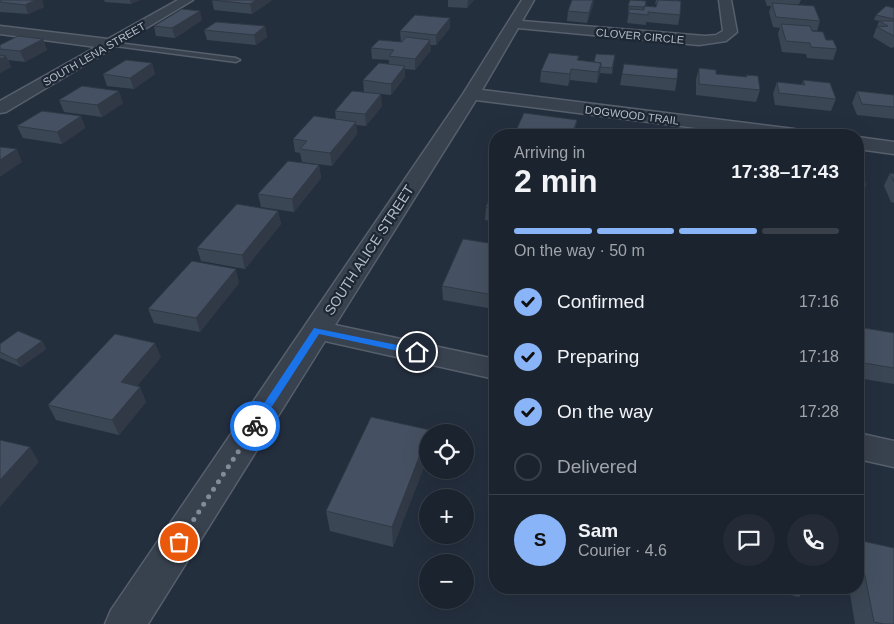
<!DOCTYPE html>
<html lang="en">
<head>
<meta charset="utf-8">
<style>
	:root { --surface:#1b232e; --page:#242b36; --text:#f1f3f6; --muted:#a0a4aa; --line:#39404a; --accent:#8ab4f8 }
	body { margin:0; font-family:Helvetica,sans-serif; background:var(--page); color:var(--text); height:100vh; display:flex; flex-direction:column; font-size:19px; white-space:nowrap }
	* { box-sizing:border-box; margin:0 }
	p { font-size:16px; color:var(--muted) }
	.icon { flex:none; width:28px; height:28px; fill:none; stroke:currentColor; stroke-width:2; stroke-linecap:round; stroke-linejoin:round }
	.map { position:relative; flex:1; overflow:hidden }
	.sheet { position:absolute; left:489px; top:129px; width:375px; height:465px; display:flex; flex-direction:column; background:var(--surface); border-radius:20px; box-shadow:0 5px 20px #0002,0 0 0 1px var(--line) }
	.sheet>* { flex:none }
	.buttons { position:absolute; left:419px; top:424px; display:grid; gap:10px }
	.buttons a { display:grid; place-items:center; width:55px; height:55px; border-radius:50%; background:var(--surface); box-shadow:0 5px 20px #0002,0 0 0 1px var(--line); font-size:25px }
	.pin { position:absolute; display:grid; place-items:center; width:42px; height:42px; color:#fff; margin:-21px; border:2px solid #fff; border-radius:50%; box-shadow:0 1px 5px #0007 }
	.courier { position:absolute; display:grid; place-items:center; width:50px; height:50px; margin:-25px; border:4px solid #1a73e8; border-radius:50%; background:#fff; color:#222; box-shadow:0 1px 6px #0007 }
	.headline em { font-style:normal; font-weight:700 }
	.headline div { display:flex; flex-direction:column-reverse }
	.headline { display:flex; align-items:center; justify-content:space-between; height:85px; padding:0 25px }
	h1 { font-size:32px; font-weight:700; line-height:38px }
	.bar { display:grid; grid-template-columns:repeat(4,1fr); gap:8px 5px; align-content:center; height:60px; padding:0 25px }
	.bar i { height:6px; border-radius:4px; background:var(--line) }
	.bar .current { background:var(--accent) }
	.bar p { grid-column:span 4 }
	.line { display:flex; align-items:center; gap:12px; padding:0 25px; border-top:1px solid var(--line) }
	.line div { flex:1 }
	.round { display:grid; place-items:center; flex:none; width:52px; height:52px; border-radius:26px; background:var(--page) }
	ol { padding:0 25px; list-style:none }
	li { display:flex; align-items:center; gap:15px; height:55px }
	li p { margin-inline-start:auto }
	li .icon { padding:5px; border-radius:50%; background:var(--accent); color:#111; stroke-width:4 }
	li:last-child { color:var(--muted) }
	li i { width:28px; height:28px; border:2px solid var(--line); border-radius:50% }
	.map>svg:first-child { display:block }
</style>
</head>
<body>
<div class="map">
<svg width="894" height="624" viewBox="0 0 894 624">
	<rect width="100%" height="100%" fill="#242f3e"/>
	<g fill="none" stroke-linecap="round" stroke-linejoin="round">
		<defs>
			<path id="lane" d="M 110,42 L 236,58 L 240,60 L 236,62 L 108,45 L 107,44 Z"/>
			<path id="street" d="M 178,0 L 193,0 L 6,112 L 0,113 L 0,101 L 96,47 L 0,34 L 0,26 L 108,39 Z
				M 522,0 L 534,0 L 522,21 L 705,36 L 716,35 L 723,31 L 719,0 L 731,0 L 737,32 L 726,41 L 699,45 L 518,28 L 482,90 L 794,129 L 801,131 L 803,135 L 751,135 L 476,100 L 335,325 L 495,359 L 495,379 L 325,341 L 148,624 L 105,624 L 111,610 L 463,94 Z
				M 858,137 L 894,142 L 894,154 L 858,149 Z
				M 858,433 L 894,441 L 894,467 L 858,459 Z"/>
		</defs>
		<use href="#lane" stroke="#565f6c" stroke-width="3"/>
		<use href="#street" stroke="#565f6c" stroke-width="3"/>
		<use href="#lane" fill="#38414e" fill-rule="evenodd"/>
		<use href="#street" fill="#38414e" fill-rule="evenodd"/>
	</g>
	<path fill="#3b4654" d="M 0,0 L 42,0 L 44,7 L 28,14 L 0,12 Z
		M 104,0 L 140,0 L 131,4 L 105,2 Z
		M 212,0 L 271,1 L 252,14 L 214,10 Z
		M 448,0 L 474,0 L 467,8 L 448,7 Z
		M 593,0 L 594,0 L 593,5 L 587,23 L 567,21 L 568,11 Z
		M 630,0 L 645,6 L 656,7 L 657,5 L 655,4 L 656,0 L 678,0 L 680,15 L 678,25 L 646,22 L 646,25 L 627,23 L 629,11 L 628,11 Z
		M 765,0 L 801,0 L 799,4 L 791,4 L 820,21 L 817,31 L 811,30 L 826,40 L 837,49 L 833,60 L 807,58 L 806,54 L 782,52 L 778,34 L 780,28 L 773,27 L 769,12 L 771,6 L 767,6 Z
		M 894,8 L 894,47 L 891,48 L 873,37 L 879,21 L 874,20 L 876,15 Z
		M 202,20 L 175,38 L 156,36 L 154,26 Z
		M 265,26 L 267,37 L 256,45 L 207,40 L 204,30 Z
		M 450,28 L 436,45 L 430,45 L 431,50 L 415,70 L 405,69 L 405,77 L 391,95 L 364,92 L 363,80 L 389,64 L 389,60 L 372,59 L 371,48 L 401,42 L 400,31 Z
		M 43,39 L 47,50 L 25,62 L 8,60 L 11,67 L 0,73 L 0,45 Z
		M 615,55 L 612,74 L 600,73 L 597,83 L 570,80 L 568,86 L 540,82 L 541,71 L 579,56 L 578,60 L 594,62 Z
		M 152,63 L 155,74 L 134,89 L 107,86 L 103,74 Z
		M 624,64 L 677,79 L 675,91 L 620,85 Z
		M 699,68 L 716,74 L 746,77 L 746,75 L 760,90 L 756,102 L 696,95 L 696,79 Z
		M 803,80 L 836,99 L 831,111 L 775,105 L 773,94 L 777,82 L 802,85 Z
		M 857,91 L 894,95 L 894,119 L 857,115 L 852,103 Z
		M 59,100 L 123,103 L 102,117 L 64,112 Z
		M 382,106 L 366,126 L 356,125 L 357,134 L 332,166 L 302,162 L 300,153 L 295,152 L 293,139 L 336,119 L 335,111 Z
		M 81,116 L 85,128 L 62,144 L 23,138 L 17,126 Z
		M 319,165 L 321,178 L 294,212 L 261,207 L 258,194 Z
		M 858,168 L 866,185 L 861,199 L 858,198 Z
		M 890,173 L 894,174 L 894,203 L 891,202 L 884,186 Z
		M 495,185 L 495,222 L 485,220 L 486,207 Z
		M 278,211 L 281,224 L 245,269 L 201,261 L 197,248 Z
		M 495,244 L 495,304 L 493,309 L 443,300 L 442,286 Z
		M 239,283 L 200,332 L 154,323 L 148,309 Z
		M 858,327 L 894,333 L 894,384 L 858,378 Z
		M 42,341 L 46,349 L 21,367 L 0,358 L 0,344 Z
		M 161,357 L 137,386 L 140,387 L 146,402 L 119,435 L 56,420 L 48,405 Z
		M 428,432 L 428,468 L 424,467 L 393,547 L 330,531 L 326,511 Z
		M 435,470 L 446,470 L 445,472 Z
		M 858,540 L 894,624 L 855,624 L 849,588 L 858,588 Z
		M 760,588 L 805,588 L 799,597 Z"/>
	<path fill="#303945" d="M 35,0 L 42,0 L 44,7 L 28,14 L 25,5 Z
		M 130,0 L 140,0 L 131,4 Z
		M 256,0 L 271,0 L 271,1 L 252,14 L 250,4 Z
		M 468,0 L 474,0 L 467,8 Z
		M 593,0 L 594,0 L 593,5 L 587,23 L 589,13 Z
		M 200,11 L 202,20 L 175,38 L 172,28 Z
		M 450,18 L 450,28 L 436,45 L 436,35 Z
		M 265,26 L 267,37 L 256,45 L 254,35 Z
		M 43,39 L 47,50 L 25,62 L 20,51 Z
		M 430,40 L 431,50 L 415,70 L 415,59 Z
		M 6,56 L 11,67 L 0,73 L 0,59 Z
		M 152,63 L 155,74 L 134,89 L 130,78 Z
		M 601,63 L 600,74 L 597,83 L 598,72 Z
		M 405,66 L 405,77 L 391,95 L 391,84 Z
		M 571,69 L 570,80 L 568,86 L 570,74 Z
		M 119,91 L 123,103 L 102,117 L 97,105 Z
		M 381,94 L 382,106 L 366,126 L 365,114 Z
		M 81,116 L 85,128 L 62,144 L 57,132 Z
		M 577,120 L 575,135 L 572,135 Z
		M 356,122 L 357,134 L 332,166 L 330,153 Z
		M 17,149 L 22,162 L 0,177 L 0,160 Z
		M 319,165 L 321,178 L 294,212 L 292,199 Z
		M 278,211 L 281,224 L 245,269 L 242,255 Z
		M 236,269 L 239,283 L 200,332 L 196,318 Z
		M 495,292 L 495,304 L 493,309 L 494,295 Z
		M 42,341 L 46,349 L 21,367 L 16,360 Z
		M 155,343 L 161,357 L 128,397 L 121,382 Z
		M 140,387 L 146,402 L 119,435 L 112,420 Z
		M 30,447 L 39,462 L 0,507 L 0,480 Z
		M 423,447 L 424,467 L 393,547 L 392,527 Z"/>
	<path fill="#455162" stroke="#303945" d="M 0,0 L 35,0 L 25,5 L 0,2 Z
		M 212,0 L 256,0 L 250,4 Z
		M 572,0 L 593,0 L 589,13 L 568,11 Z
		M 630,0 L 646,1 L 645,7 L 628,6 Z
		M 658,0 L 681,1 L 680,15 L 648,12 L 648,15 L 628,13 L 630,9 L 644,10 L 644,6 L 656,7 Z
		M 772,3 L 814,6 L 820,21 L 776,17 Z
		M 886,6 L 894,8 L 894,19 L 876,15 Z
		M 182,9 L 200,11 L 172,28 L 154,26 Z
		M 415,15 L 450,18 L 436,35 L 400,31 Z
		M 879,21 L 894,21 L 894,36 L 877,27 L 888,26 Z
		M 216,22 L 265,26 L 254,35 L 204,30 Z
		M 781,24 L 810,26 L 812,31 L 823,32 L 826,40 L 833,40 L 837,49 L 811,47 L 810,43 L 786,41 Z
		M 18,36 L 43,39 L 20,51 L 0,49 L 0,45 Z
		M 406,37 L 430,40 L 415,59 L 389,56 L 394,50 L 371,48 L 379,40 L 402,42 Z
		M 549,53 L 579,56 L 577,60 L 601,63 L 598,72 L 571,69 L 570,74 L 541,71 Z
		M 596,54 L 615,55 L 612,68 L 601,67 L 601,63 L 594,62 Z
		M 0,55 L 6,56 L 0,59 Z
		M 126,60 L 152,63 L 130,78 L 103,74 Z
		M 379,63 L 405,66 L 391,84 L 363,80 Z
		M 624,64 L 678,69 L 677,79 L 622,74 Z
		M 699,68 L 716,70 L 716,74 L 747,77 L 746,75 L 758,76 L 760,90 L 699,84 Z
		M 803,80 L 830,83 L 836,99 L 779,93 L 777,82 L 805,85 Z
		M 82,86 L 119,91 L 97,105 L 59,100 Z
		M 352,91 L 381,94 L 365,114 L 335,111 Z
		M 857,91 L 894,95 L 894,107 L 862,104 Z
		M 42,111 L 81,116 L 57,132 L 17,126 Z
		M 524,113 L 577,120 L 572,135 L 514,135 Z
		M 314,116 L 356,122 L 330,153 L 300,149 L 307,141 L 293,139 Z
		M 0,147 L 17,149 L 0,160 Z
		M 288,161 L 319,165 L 292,199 L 258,194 Z
		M 858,168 L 860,168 L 866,185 L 858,184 Z
		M 890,173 L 894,174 L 894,182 Z
		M 495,185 L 495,208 L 486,207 Z
		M 237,204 L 278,211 L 242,255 L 197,248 Z
		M 463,239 L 495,244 L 495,292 L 494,295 L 442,286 Z
		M 192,261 L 236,269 L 196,318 L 148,309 Z
		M 858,327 L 894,333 L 894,368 L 858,362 Z
		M 18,331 L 42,341 L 16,360 L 0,352 L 0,344 Z
		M 115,334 L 155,343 L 121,382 L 140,387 L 112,420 L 48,405 Z
		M 371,417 L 439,432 L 428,432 L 428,448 L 423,447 L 392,527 L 326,511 Z
		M 0,440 L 30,447 L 0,480 Z
		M 858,540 L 894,548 L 894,624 L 884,624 L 874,622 Z"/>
	<path fill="#1a73e8" d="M 314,328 L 417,349 L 421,352 L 417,355 L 319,334 L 258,428 L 251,428 L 251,423 Z"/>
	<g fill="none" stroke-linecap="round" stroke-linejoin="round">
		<path stroke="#828b98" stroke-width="5" stroke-dasharray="0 9" d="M 179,542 L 255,426"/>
	</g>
	<g text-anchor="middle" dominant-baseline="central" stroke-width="4.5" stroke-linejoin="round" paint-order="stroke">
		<g font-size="11" fill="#b4bcc9" stroke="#1d2633">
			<text transform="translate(640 36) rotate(5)">CLOVER CIRCLE</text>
			<text transform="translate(94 54) rotate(-30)">SOUTH LENA STREET</text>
			<text transform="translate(632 115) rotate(7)">DOGWOOD TRAIL</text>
		</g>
		<g font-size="14" fill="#b4bcc9" stroke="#1d2633">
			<text transform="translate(369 250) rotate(-57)">SOUTH ALICE STREET</text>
		</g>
	</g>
</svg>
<div class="buttons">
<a><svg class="icon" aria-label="locate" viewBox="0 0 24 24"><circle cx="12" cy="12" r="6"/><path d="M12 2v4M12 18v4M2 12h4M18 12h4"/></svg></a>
<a>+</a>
<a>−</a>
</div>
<div class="pin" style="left:179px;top:542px;background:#ea580c"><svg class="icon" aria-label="bag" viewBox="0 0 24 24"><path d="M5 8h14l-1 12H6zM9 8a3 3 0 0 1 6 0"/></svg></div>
<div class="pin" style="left:417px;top:352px;background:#1f2937"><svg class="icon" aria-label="home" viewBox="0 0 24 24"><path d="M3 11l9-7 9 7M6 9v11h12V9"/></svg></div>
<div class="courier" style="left:255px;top:426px"><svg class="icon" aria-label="bike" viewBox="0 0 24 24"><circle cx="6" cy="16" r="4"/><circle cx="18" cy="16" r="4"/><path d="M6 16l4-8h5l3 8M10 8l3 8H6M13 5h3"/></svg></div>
<section class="sheet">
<div class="headline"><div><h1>2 min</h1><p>Arriving in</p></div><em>17:38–17:43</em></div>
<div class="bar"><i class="current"></i><i class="current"></i><i class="current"></i><i></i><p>On the way · 50 m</p></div>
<ol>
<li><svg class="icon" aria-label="check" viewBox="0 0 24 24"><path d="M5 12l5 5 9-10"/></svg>Confirmed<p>17:16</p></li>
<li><svg class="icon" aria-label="check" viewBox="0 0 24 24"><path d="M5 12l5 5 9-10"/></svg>Preparing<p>17:18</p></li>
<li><svg class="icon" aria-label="check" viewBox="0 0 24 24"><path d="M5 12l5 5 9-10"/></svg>On the way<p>17:28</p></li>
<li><i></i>Delivered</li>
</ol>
<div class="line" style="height:90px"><b class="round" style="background:var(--accent);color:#111">S</b><div><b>Sam</b><p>Courier · 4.6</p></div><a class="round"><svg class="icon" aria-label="chat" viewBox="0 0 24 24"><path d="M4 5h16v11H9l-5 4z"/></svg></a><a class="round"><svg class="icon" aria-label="phone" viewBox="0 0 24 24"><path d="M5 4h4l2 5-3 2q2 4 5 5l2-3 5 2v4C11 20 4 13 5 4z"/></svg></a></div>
</section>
</div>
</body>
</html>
